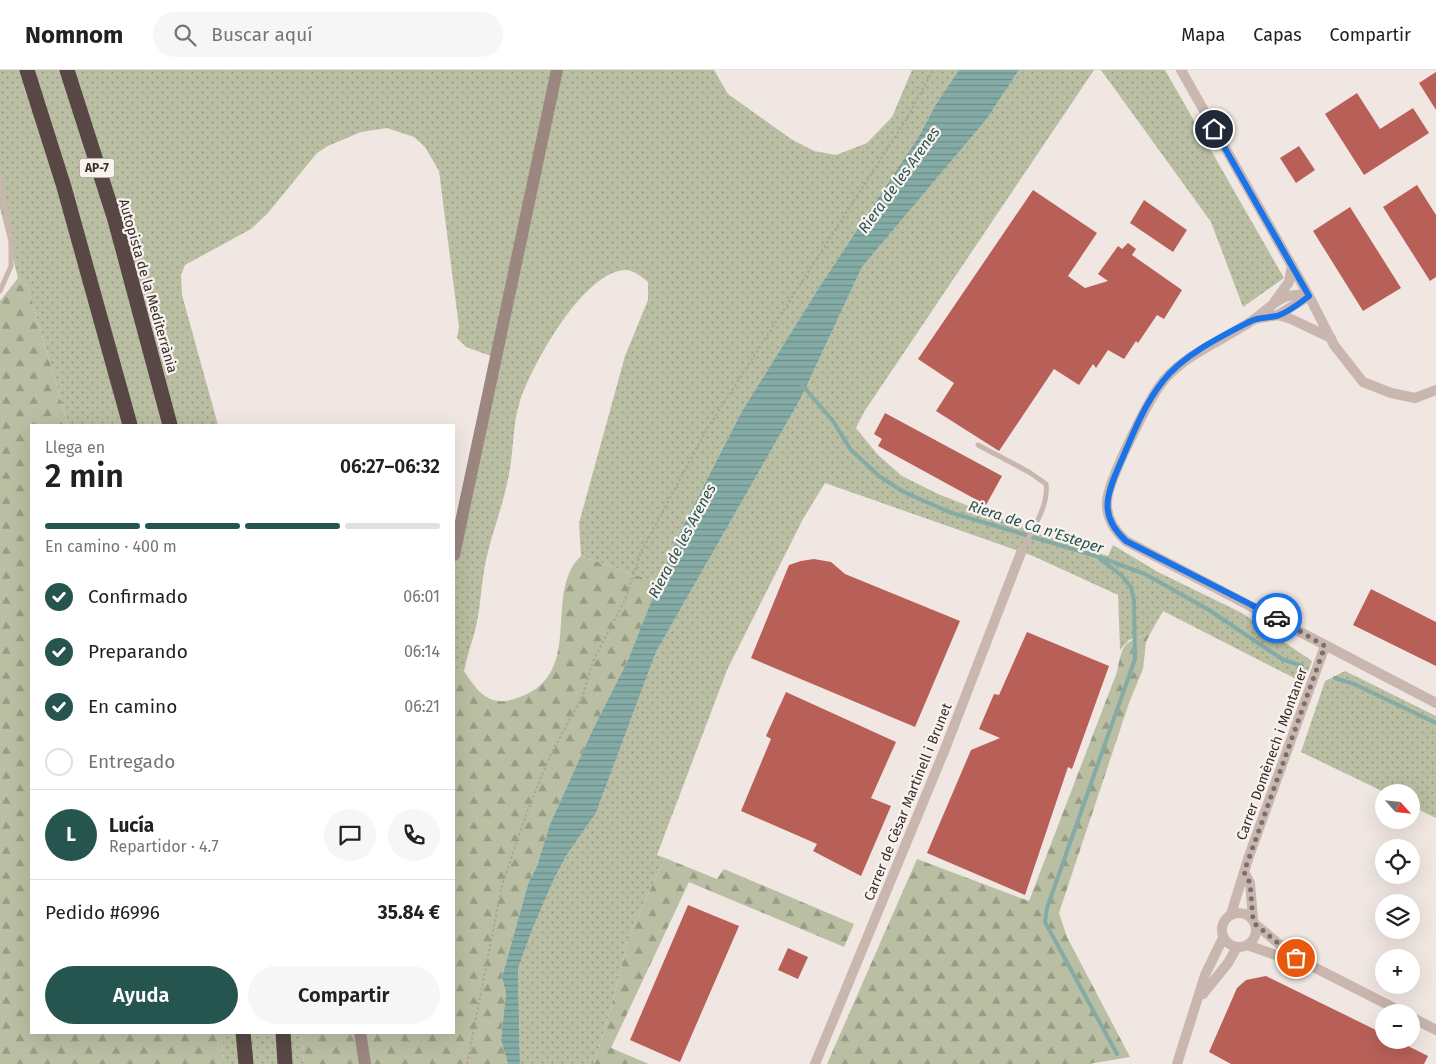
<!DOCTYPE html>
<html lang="es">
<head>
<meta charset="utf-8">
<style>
	:root { --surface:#fff; --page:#f6f6f6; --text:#202124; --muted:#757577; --line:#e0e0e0; --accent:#265550 }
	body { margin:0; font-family:"Fira Sans",sans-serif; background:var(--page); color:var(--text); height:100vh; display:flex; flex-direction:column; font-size:19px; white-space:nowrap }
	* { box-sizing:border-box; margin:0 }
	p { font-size:16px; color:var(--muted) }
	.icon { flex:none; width:28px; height:28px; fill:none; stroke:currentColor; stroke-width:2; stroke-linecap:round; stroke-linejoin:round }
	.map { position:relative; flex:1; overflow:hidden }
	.panel { position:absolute; left:30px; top:354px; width:425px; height:610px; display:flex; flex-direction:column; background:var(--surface); border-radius:0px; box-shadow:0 5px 20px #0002 }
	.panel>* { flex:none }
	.needle { width:32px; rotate:117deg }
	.tools { position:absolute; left:1375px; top:714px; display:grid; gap:10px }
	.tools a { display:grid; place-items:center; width:45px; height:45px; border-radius:50%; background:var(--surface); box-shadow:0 5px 20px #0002; font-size:25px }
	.pin { position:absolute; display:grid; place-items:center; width:42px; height:42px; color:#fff; margin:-21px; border:2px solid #fff; border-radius:50%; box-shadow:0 1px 5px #0007 }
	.courier { position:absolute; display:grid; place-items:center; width:50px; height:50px; margin:-25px; border:4px solid #1a73e8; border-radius:50%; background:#fff; color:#222; box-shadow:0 1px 6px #0007 }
	.summary em { font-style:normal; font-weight:600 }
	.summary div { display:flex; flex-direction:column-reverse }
	.summary { display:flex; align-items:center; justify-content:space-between; height:85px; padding:0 15px }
	h1 { font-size:32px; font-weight:600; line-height:38px }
	.bar { display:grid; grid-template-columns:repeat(4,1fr); gap:8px 5px; align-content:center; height:60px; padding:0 15px }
	.bar i { height:6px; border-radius:4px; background:var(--line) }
	.bar .active { background:var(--accent) }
	.bar p { grid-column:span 4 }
	.line { display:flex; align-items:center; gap:12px; padding:0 15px; border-top:1px solid var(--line) }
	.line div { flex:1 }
	.round { display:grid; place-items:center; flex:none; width:52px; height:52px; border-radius:26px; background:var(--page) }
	ol { padding:0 15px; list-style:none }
	li { display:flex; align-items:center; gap:15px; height:55px }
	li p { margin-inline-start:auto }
	li .icon { padding:5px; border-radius:50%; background:var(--accent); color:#fff; stroke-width:4 }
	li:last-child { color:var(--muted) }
	li i { width:28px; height:28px; border:2px solid var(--line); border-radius:50% }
	.button { display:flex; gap:10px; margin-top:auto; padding:10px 15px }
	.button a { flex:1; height:58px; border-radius:30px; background:var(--accent); color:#fff; font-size:20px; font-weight:600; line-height:58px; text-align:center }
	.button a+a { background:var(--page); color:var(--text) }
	header { display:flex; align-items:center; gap:30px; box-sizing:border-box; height:70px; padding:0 25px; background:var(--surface); border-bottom:1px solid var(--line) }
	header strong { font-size:24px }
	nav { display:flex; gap:28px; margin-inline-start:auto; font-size:18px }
	.search { width:350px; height:45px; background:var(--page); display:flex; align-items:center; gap:12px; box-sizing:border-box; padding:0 18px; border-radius:28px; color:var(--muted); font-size:19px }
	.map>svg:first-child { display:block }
</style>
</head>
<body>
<header>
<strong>Nomnom</strong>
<div class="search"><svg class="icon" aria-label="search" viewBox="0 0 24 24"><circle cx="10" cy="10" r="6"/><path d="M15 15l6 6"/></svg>Buscar aquí</div>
<nav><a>Mapa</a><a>Capas</a><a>Compartir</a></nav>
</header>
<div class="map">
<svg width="1436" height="994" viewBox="0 0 1436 994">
	<defs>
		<pattern id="grass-dots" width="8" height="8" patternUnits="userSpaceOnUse" patternTransform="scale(1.25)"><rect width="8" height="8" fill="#babfa3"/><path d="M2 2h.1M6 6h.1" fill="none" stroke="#989c85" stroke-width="1.8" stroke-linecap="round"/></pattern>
		<pattern id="forest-firs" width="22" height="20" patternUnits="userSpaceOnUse" patternTransform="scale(1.25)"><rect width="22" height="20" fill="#babfa3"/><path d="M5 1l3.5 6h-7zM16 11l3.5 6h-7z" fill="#989c85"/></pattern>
		<pattern id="water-rules" width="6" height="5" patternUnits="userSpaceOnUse" patternTransform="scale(1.25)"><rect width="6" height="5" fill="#84aba6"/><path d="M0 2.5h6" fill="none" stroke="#6d8c87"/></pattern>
	</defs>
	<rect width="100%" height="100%" fill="#f1e7e2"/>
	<path fill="url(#grass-dots)" d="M 0,0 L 714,0 L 728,24 L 791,69 L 814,81 L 836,85 L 867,73 L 892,47 L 912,0 L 959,0 L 936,34 L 919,66 L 820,216 L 742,341 L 676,470 L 663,507 L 647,509 L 581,486 L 579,453 L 625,286 L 648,230 L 648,212 C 642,207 634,200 625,200 C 583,202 532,295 520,331 C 512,356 514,383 508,409 C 503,436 492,462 486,490 C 481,513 481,538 475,561 C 471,574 467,587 464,601 L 454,598 L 454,458 L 491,286 L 466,277 L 457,268 L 459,257 L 439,101 L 425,77 L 414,67 L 387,58 L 361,62 L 328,76 L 317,83 L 267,144 L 251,159 L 185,195 L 181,205 L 182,225 L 218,355 L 68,355 L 28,217 L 18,208 L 0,138 Z
		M 1019,0 L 1094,0 L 864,342 L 856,358 L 877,384 L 902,406 L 938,424 L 1040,464 L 1108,486 L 1113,475 L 1158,502 L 1242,543 L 1312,591 L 1304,613 L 1163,541 L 1150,564 L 1129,570 L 1120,580 L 1118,525 L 1033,486 L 825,413 L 803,449 L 727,600 L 657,785 L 665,788 L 630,863 L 612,934 L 594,994 L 520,994 L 518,899 L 532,860 L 554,809 L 566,786 L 596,743 L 656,582 L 801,328 L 862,197 L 986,50 Z
		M 1101,0 L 1165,0 L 1284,208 L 1243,237 L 1211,152 Z
		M 1345,601 L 1436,646 L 1436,748 L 1411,736 L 1411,722 L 1384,722 L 1301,682 L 1325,611 Z
		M 222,963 L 301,963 L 304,994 L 223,994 Z"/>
	<path fill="url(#forest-firs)" d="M 18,208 L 28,217 L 68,355 L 31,355 L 31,962 L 222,963 L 223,994 L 0,994 L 0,231 Z
		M 581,486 L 647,509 L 663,507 L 628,590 L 593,659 L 550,754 L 537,796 L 528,814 L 502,907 L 506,923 L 501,970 L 508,994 L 304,994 L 301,963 L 454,962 L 454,598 L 464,601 C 476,619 487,636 511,630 C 590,609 540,525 581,486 Z
		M 1150,564 L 1146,572 L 1143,599 L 1129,633 L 1059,843 L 1067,867 L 1130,987 L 1089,994 L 827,994 L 917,789 L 1029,831 L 1117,602 C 1123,574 1122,572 1150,564 Z
		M 665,788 L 717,809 L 724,799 L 854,854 L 844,877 L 689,812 L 611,978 L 649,994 L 594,994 L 612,934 L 630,863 Z"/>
	<path fill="url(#water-rules)" d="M 959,0 L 1019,0 L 986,50 L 862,197 L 801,328 L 656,582 L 596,743 L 566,786 L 554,809 L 532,860 L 518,899 L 520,994 L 508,994 L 501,970 L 506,923 L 502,907 L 528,814 L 537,796 L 550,754 L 593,659 L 628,590 L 676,470 L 742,341 L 820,216 L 919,66 L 936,34 Z"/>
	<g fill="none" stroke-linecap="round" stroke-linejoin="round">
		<path stroke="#84aba6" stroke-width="4" d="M 802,315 L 833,351 L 851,380 L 879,406 L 902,421 L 949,442 L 1096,486 L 1145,504 L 1209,540 L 1282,589 L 1302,596
			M 1100,489 L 1121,505 L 1131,517 L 1134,530 L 1135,589 L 1047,838 L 1045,852 L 1117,984
			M 1335,608 L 1354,614 L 1436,653"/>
	</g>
	<path fill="#b86058" d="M 1436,2 L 1436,40 L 1419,13 Z
		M 1357,23 L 1380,59 L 1413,38 L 1429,63 L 1364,105 L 1325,44 Z
		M 1299,76 L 1315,100 L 1296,113 L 1280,88 Z
		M 1417,115 L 1436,145 L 1436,207 L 1430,211 L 1383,137 Z
		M 1033,120 L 1097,163 L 1068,206 L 1085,218 L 1108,211 L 1098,204 L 1118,176 L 1122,179 L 1128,173 L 1136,179 L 1132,185 L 1182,220 L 1164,249 L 1157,245 L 1138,273 L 1136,271 L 1124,289 L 1108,280 L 1096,298 L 1093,294 L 1079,315 L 1054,299 L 999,381 L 936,341 L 954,313 L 918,289 Z
		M 1144,130 L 1187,160 L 1173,182 L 1130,153 Z
		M 1350,137 L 1401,218 L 1363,241 L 1313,161 Z
		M 885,343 L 1002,406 L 986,435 L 878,376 L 882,369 L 874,364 Z
		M 814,489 L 831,492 L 845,504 L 960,551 L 915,657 L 751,588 L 789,495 L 801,491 Z
		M 1371,519 L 1436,552 L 1436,596 L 1353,555 Z
		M 1027,562 L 1109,596 L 1072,699 L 1068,697 L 1025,825 L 927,783 L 971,680 L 1000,668 L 979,659 L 994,624 L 999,625 Z
		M 786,622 L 896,672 L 871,728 L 891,736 L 861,806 L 813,781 L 817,774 L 741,741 L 771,669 L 766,666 Z
		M 688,835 L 739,856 L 680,992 L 630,970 Z
		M 788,878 L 808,887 L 798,909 L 778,900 Z
		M 1266,906 L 1384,964 L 1384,970 L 1396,970 L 1428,986 L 1424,994 L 1231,994 L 1209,982 L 1237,918 L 1246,910 Z"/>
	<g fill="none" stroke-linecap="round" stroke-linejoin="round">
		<path stroke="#b4a099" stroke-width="2" stroke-dasharray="2.5 2.5" stroke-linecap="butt" d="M 467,994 L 502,815 L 527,742 L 551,684 L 583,625 L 592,593 L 625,530 L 641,482 L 707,359 L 906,50 L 933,0"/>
		<path stroke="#c8b6af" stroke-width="5" d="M 0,108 L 11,169 L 11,196 L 0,221
			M 978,375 L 1029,402 L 1046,414 C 1049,436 1032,460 1022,480"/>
		<path stroke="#c8b6af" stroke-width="10" d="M 1181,0 L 1309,226 L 1334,275 L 1363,312 L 1391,323 L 1415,328 L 1436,320
			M 1309,226 C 1282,220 1273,236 1253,250 C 1224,270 1189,282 1165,309 C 1151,324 1107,412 1107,432 C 1106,448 1115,461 1126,471 L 1436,633
			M 1275,231 L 1289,212 L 1292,195
			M 1278,245 L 1291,249 L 1331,268
			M 1254,249 L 1278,245 L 1309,226
			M 1244,802 L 1250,813 L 1253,849
			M1222 860a17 17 0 1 1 34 0a17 17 0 1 1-34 0Z
			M 1231,844 L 1249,786 L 1325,576
			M 1255,854 L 1296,888 L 1402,942
			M 1247,875 L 1279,886 L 1296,888
			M 1203,924 L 1228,893 L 1237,877
			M 1411,947 L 1436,960
			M 815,994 L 945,679 L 1022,480
			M 1177,994 L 1205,905 L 1223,868"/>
		<path stroke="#9c8680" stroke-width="12" d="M 454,485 L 557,0
			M 360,962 L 365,994"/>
		<path stroke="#584744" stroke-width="15" d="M 27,0 L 64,117 L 130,355
			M 67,0 L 115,150 L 170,355
			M 243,962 L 246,994
			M 283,962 L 285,994"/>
	</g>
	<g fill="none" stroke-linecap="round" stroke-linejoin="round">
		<path stroke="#796f6c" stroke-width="5" stroke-dasharray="0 9" d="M 1277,548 L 1325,576 L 1244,802 L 1250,813 L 1253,849 L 1255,854 L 1296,888"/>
		<path stroke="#1a73e8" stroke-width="6" d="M 1214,59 L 1309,226 C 1300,233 1289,242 1277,246 C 1268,248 1258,247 1251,251 C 1222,266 1183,285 1163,311 C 1143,336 1132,367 1119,396 C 1106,426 1099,446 1126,471 L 1277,548"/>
	</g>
	<g text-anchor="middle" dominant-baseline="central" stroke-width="4.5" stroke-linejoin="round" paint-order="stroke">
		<rect fill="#f9f2ee" stroke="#726966" stroke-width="1" x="79.5" y="88.5" width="35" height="19" rx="4"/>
		<g font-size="12" font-weight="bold" fill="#382e2c">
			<text x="97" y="98">AP-7</text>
		</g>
		<g font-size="14" fill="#382e2c" stroke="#f9f2ee">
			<text transform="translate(148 216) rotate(74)">Autopista de la Mediterrània</text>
			<text transform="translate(1272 684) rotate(-70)">Carrer Domènech i Montaner</text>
			<text transform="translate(908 732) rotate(-68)">Carrer de Cèsar Martinell i Brunet</text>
		</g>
		<g font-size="15" font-style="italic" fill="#265550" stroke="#f9f2ee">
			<text transform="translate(899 110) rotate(-54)">Riera de les Arenes</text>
			<text transform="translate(1036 457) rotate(18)">Riera de Ca n'Esteper</text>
			<text transform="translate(682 471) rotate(-62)">Riera de les Arenes</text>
		</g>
	</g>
</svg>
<div class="tools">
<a><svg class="needle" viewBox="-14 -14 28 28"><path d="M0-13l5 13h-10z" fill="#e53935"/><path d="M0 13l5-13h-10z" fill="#757577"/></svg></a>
<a><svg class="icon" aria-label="locate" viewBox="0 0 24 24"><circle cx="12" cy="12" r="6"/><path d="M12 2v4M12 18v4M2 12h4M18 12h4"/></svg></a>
<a><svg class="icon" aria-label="layers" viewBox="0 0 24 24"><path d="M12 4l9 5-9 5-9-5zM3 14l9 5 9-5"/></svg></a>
<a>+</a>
<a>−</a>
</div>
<div class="pin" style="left:1296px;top:888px;background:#ea580c"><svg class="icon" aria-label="bag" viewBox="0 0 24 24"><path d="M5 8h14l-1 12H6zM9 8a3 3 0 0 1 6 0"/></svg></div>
<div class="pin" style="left:1214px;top:59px;background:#1f2937"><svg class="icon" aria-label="home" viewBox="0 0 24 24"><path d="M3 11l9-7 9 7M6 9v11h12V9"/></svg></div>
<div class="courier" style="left:1277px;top:548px"><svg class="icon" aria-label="car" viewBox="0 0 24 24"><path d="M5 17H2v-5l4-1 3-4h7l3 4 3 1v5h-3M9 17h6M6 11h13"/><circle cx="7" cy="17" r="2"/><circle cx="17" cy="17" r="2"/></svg></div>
<section class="panel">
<div class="summary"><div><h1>2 min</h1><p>Llega en</p></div><em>06:27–06:32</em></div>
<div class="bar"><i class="active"></i><i class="active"></i><i class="active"></i><i></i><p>En camino · 400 m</p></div>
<ol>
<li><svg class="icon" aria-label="check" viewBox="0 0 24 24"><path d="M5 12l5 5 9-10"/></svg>Confirmado<p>06:01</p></li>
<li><svg class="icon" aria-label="check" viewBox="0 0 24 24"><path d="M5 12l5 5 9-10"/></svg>Preparando<p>06:14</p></li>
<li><svg class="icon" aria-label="check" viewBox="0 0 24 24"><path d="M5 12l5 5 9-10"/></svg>En camino<p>06:21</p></li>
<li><i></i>Entregado</li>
</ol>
<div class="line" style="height:90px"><b class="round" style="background:var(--accent);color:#fff">L</b><div><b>Lucía</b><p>Repartidor · 4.7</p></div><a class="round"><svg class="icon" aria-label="chat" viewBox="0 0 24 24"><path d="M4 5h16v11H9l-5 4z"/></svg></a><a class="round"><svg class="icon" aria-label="phone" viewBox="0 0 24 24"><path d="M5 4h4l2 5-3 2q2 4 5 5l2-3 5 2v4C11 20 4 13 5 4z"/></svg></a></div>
<div class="line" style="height:65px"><div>Pedido #6996</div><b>35.84 €</b></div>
<div class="button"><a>Ayuda</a><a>Compartir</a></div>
</section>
</div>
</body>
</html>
